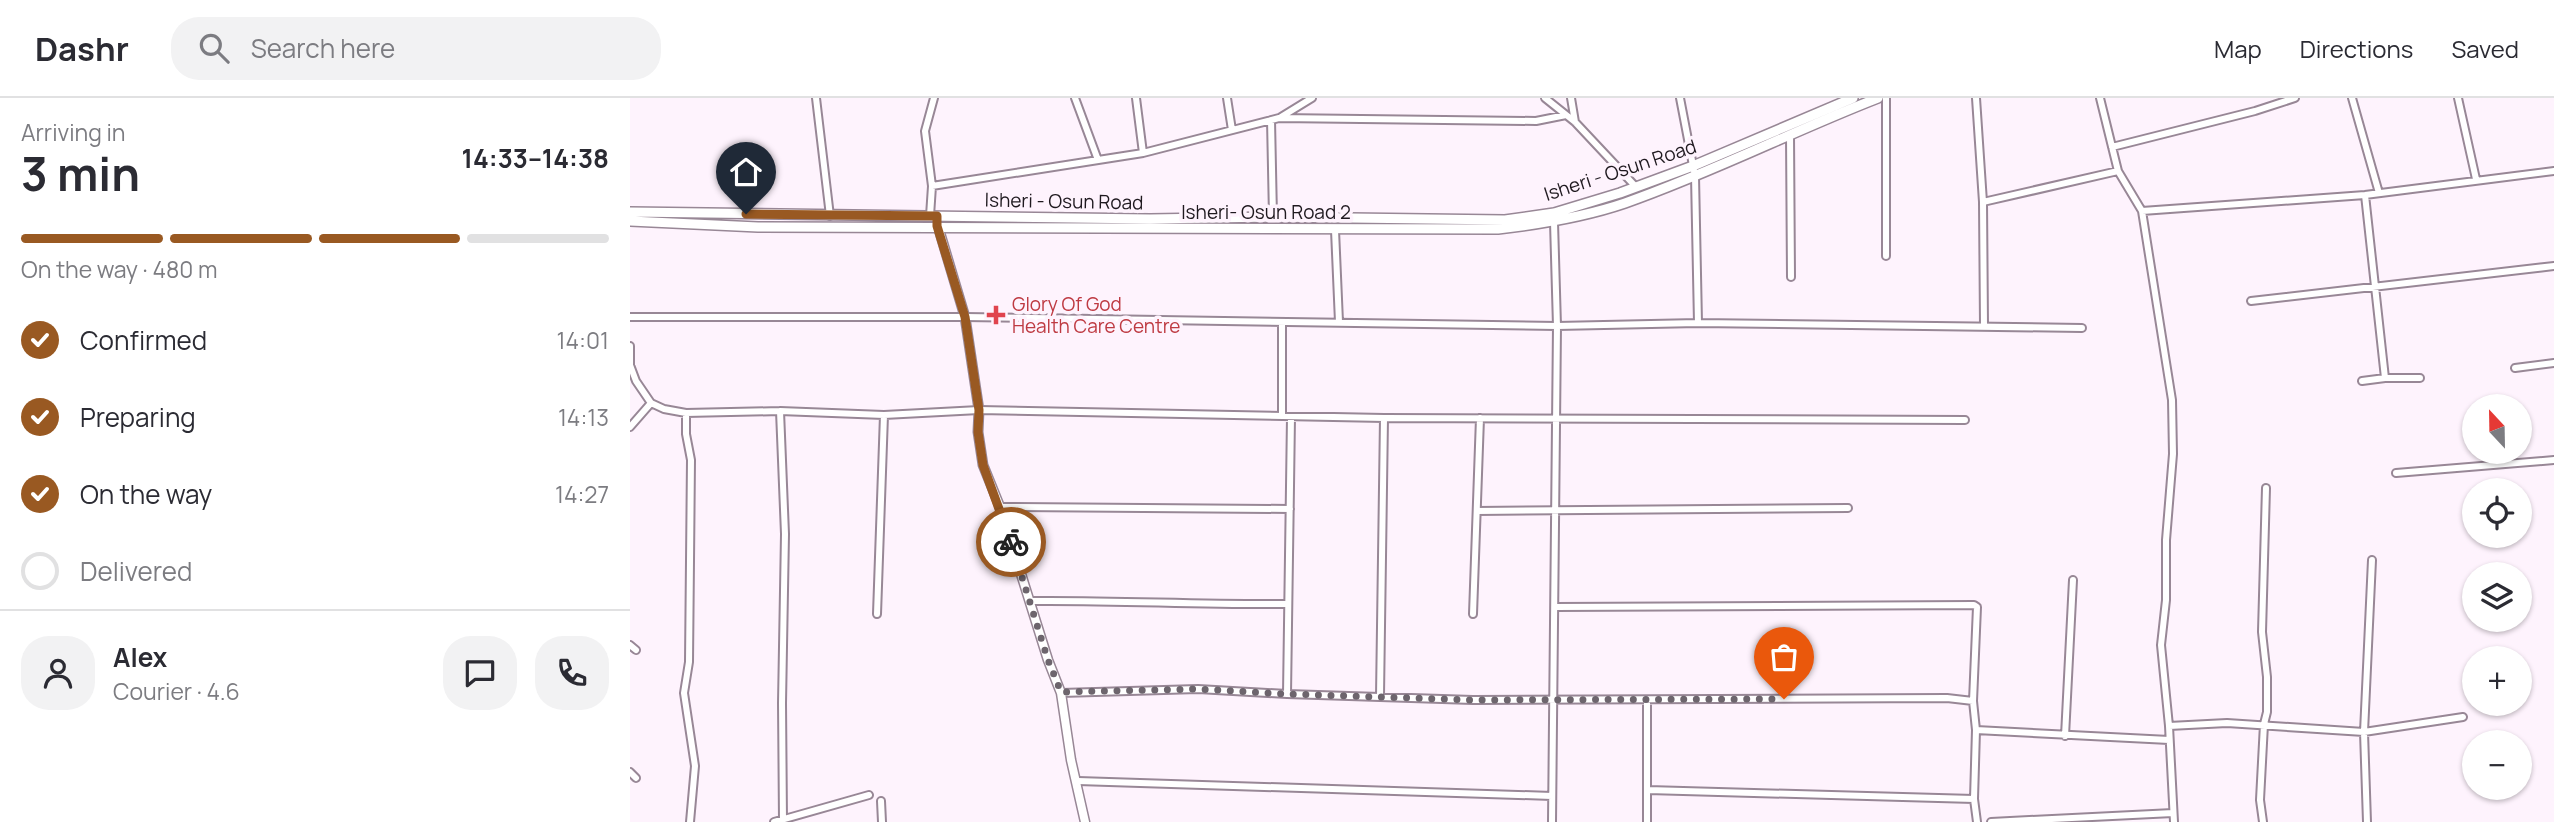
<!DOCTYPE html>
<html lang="en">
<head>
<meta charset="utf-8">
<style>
	:root { --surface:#fff; --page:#f2f2f3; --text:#2b2b33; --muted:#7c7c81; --line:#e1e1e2; --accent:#995922 }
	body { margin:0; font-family:Manrope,sans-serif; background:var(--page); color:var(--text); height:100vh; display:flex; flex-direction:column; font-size:26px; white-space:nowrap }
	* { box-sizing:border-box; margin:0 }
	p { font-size:23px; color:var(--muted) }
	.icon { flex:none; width:38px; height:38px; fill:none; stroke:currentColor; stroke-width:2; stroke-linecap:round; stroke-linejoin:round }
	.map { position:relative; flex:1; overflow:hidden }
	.details { display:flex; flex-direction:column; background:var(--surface); width:630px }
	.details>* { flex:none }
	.needle { width:46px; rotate:338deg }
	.fabs { position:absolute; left:1832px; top:296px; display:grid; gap:14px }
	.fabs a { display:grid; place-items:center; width:70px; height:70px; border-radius:50%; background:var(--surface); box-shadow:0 2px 5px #0004; font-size:35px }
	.pin { position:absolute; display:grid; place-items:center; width:60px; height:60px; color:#fff; margin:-72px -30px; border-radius:50% 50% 50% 0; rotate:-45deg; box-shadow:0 0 7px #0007 }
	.pin .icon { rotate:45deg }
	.courier { position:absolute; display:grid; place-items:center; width:70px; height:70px; margin:-35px; border:5px solid #995922; border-radius:50%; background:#fff; color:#222; box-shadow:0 2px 9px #0007 }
	.summary em { font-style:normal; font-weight:700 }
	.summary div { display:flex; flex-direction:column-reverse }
	.summary { display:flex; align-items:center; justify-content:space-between; height:119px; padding:0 21px }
	h1 { font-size:46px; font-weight:700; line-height:52px }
	.bar { display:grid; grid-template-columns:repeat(4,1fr); gap:10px 7px; align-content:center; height:84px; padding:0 21px }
	.bar i { height:9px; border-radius:5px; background:var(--line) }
	.bar .selected { background:var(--accent) }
	.bar p { grid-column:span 4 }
	.line { display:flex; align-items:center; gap:18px; padding:0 21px; border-top:2px solid var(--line) }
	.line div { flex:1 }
	.round { display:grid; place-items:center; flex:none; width:74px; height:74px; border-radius:28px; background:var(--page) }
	ol { padding:0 21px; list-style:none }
	li { display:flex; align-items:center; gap:21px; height:77px }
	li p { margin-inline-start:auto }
	li .icon { padding:7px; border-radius:50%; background:var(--accent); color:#fff; stroke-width:4 }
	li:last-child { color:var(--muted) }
	li i { width:38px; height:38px; border:4px solid var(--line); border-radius:50% }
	header { display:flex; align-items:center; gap:42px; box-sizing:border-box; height:98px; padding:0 35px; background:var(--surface); border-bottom:2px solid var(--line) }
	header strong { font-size:33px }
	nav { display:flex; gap:38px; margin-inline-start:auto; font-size:24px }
	.search { width:490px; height:63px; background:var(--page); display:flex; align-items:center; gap:18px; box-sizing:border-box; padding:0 24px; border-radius:28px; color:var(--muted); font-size:26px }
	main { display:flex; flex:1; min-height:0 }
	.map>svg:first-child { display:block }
</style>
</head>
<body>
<header>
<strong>Dashr</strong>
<div class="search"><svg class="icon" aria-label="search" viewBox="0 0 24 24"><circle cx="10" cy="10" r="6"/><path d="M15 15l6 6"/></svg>Search here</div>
<nav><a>Map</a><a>Directions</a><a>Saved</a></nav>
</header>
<main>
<section class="details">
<div class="summary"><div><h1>3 min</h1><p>Arriving in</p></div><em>14:33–14:38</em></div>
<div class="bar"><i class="selected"></i><i class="selected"></i><i class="selected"></i><i></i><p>On the way · 480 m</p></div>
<ol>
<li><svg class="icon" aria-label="check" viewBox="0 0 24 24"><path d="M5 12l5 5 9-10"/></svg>Confirmed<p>14:01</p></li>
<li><svg class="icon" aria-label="check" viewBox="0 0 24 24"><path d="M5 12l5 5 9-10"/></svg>Preparing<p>14:13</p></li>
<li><svg class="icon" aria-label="check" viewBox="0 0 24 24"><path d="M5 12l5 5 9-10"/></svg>On the way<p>14:27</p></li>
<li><i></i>Delivered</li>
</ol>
<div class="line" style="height:126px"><a class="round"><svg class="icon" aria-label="person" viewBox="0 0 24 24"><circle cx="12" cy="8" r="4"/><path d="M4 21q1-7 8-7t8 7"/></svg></a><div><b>Alex</b><p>Courier · 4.6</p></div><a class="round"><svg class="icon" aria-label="chat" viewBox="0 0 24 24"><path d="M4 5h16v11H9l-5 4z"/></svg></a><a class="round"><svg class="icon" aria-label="phone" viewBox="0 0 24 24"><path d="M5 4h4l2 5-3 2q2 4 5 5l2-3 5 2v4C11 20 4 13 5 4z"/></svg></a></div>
</section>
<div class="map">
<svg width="1924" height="724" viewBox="0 0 1924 724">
	<rect width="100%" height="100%" fill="#fef3fd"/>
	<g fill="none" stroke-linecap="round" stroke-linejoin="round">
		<defs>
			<path id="minor" d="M 186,0 L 200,118
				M 445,0 L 468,62
				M 506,0 L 513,55
				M 597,0 L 602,32
				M 915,0 L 945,24 L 1006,89
				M 941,0 L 945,24
				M 1050,0 L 1065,78 L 1068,225
				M 1346,0 L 1353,104 L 1354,228
				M 1470,0 L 1488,73 L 1512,113 L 1735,97 L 1924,73
				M 1722,0 L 1749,95
				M 1828,0 L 1846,81
				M 651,19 L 682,0
				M 641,22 L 643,119
				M 1160,37 L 1161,179
				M 1482,49 L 1625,13 L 1665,0
				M 302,88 L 295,33 L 304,0
				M 1735,97 L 1755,280
				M 1353,104 L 1488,73
				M 1512,113 L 1542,302 L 1543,356 L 1536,442 L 1536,502 L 1531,547 L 1539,628 L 1544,724
				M 300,118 L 302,88 L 513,55 L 649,20 L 906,23 L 936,17
				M 705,132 L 709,224
				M 1256,158 L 1256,0
				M 1621,203 L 1924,168
				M 0,219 L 335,219 L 927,228 L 1068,225 L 1452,230
				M 652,224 L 652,317
				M 0,248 L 0,267 L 6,283 L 21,305 L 34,311 L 56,315 L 150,313 L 254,317 L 349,312 L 754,320 L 1335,322
				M 1885,270 L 1924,265
				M 1732,283 L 1755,280 L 1790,280
				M 150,313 L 155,436 L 152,605 L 153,722
				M 56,315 L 56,336 L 61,362 L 59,564 L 54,595 L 65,668 L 60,724
				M 0,329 L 21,305
				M 1766,375 L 1924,362
				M 370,409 L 660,411
				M 847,413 L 1218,410
				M 400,503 C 486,502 571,507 657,506
				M 925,509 L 1344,507 L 1347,509 L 1343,603 L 1346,632 L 1539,642
				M 247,516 L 254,317
				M 843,516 L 850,320
				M 0,547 L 6,552
				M 431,595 L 568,591 L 657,596 L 843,602 L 1317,600 L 1343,603
				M 657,596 L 661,319
				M 750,598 L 754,320
				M 1539,628 L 1597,625 L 1734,634 L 1833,619
				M 1346,632 L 1344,701 L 1347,724
				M 1435,638 L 1443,482
				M 0,674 L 6,680
				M 448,683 L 922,698
				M 1018,692 L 1344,701
				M 251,703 L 252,724
				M 144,724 L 239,697
				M 922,724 L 927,228 L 924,124
				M 1017,724 L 1017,602
				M 1361,724 L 1543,715
				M 1633,724 L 1630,702 L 1634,626 L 1637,614 L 1637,579 L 1632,534 L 1636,390
				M 1737,724 L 1734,634 L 1742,462"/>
			<path id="tertiary" d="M 307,125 L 335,219 L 349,312 L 348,334 L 353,367 L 370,409 L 418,562 L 431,595 L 441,662 L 455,724"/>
			<path id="secondary" d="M 0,114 L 520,121 L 643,119 L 875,122 L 924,115 L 990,95 L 1063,68 L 1223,0
				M 0,123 L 128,129 L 868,131 C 911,126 954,119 995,105 C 1081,75 1163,33 1248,0"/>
		</defs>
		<use href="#minor" stroke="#988796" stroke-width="10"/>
		<use href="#tertiary" stroke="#988796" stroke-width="11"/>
		<use href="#secondary" stroke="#988796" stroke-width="12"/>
		<use href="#minor" stroke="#fff" stroke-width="6"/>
		<use href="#tertiary" stroke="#fff" stroke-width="8"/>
		<use href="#secondary" stroke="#fff" stroke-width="9"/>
	</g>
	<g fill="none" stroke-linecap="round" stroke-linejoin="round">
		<path stroke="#6d656d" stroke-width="7" stroke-dasharray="0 12.6" d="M 381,444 L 418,562 L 431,594 L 568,591 L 657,596 L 843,602 L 1154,601"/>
		<path stroke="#995922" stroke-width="9" d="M 116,116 L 307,118 L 307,128 L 335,219 L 349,312 L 348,334 L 353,367 L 381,444"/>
	</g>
	<path fill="#e0444e" stroke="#fef3fd" stroke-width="2.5" d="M362.5 206.5h7v7h7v7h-7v7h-7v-7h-7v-7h7z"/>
	<g text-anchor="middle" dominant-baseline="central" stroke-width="7" stroke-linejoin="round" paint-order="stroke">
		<g font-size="19" fill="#1f191f" stroke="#fef3fd">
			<text transform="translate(990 72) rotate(-18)">Isheri - Osun Road</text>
			<text transform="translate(434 103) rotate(1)">Isheri - Osun Road</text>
			<text x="636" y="114">Isheri- Osun Road 2</text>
		</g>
		<g font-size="19" fill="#be3a42" stroke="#fef3fd" text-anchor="start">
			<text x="382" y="206">Glory Of God<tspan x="382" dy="22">Health Care Centre</tspan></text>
		</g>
	</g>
</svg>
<div class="fabs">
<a><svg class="needle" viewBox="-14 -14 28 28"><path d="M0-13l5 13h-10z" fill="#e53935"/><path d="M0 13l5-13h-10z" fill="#7c7c81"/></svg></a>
<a><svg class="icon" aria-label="locate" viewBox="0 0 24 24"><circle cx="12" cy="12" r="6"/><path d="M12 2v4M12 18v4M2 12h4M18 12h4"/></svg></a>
<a><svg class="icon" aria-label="layers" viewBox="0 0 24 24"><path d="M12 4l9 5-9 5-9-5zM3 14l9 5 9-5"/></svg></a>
<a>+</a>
<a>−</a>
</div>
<div class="pin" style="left:1154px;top:601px;background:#ea580c"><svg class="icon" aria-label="bag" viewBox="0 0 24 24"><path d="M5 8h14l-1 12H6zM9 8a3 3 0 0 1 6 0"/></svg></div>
<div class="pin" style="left:116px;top:116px;background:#1f2937"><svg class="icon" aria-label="home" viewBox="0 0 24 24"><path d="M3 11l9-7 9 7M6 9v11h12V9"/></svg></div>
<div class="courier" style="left:381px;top:444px"><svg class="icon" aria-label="bike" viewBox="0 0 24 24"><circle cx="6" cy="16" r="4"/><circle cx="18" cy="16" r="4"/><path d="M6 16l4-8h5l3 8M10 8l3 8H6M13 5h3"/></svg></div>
</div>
</main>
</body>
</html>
